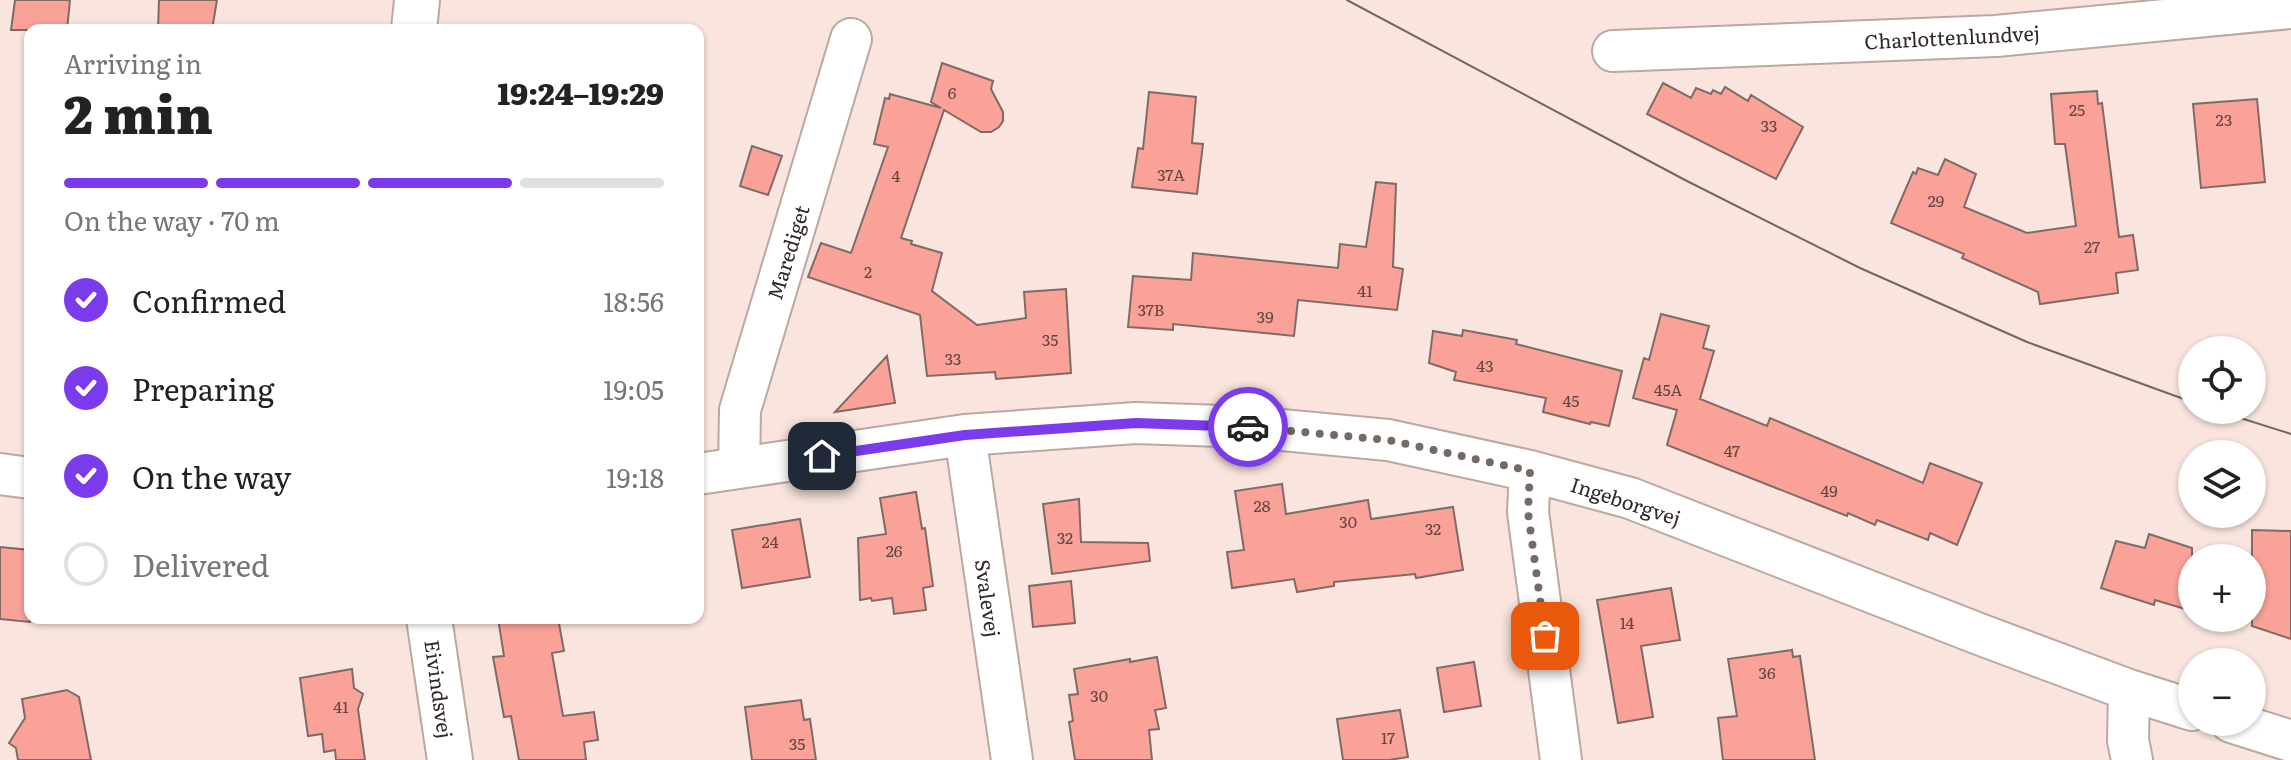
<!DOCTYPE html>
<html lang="en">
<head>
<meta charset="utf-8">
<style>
	:root { --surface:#fff; --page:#f2f2f2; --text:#222; --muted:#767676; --line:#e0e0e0; --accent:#7c3aed }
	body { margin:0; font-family:Literata,serif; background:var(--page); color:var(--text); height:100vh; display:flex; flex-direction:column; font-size:30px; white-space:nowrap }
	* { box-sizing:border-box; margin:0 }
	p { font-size:26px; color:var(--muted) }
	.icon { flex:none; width:44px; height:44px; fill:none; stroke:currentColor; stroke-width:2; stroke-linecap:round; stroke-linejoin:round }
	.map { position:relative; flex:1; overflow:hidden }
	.side { position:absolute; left:24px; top:24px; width:680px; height:600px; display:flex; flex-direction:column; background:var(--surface); border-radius:16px; box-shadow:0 2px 6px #0004 }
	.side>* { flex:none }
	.tools { position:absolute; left:2178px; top:336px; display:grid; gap:16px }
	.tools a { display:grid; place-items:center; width:88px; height:88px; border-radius:50%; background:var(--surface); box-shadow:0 2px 6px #0004; font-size:40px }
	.pin { position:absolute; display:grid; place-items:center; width:68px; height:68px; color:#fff; margin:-34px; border-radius:16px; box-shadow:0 4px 12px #0006 }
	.courier { position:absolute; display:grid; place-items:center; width:80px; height:80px; margin:-40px; border:6px solid #7c3aed; border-radius:50%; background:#fff; color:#222; box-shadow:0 2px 10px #0007 }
	.head em { font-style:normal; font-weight:800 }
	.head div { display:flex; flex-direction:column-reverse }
	.head { display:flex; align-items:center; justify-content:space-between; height:136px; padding:0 40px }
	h1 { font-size:52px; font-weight:800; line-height:60px }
	.bar { display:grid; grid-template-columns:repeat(4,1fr); gap:12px 8px; align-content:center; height:96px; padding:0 40px }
	.bar i { height:10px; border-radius:6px; background:var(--line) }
	.bar .selected { background:var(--accent) }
	.bar p { grid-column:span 4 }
	ol { padding:0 40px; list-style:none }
	li { display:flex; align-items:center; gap:24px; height:88px }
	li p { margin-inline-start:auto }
	li .icon { padding:8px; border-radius:50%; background:var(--accent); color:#fff; stroke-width:4 }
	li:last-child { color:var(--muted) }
	li i { width:44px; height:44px; border:4px solid var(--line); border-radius:50% }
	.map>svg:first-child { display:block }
</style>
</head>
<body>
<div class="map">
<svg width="2291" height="760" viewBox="0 0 2291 760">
	<rect width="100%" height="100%" fill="#f9e5dd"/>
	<path fill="#faa198" stroke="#7e6b68" stroke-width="2" d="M 15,0 L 70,0 L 67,30 L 11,30 Z
		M 159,0 L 217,0 L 212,30 L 158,30 Z
		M 942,63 L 993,81 L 991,89 L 1003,112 L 1003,121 L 999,127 L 991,132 L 981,132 L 944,110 L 901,238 L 912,241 L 911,244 L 942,253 L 932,291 L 977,325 L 1026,318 L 1024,292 L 1066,289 L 1071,373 L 996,379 L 995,372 L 927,376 L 920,315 L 808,277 L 821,243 L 851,253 L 888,147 L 874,144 L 885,98 L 889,99 L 890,94 L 941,108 L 931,102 Z
		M 1663,83 L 1691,98 L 1696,88 L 1711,94 L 1713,90 L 1721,94 L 1725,87 L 1748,101 L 1751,95 L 1803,127 L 1776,179 L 1647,114 Z
		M 2097,91 L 2098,104 L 2102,103 L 2119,237 L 2133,235 L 2138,270 L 2116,273 L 2118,293 L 2040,304 L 2038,292 L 1962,258 L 1964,254 L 1891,223 L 1913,172 L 1916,174 L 1918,168 L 1938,175 L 1945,159 L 1976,174 L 1964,207 L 2027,233 L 2076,226 L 2065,144 L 2055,144 L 2051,94 Z
		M 1149,92 L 1196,97 L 1192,143 L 1203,144 L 1197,194 L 1132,187 L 1138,148 L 1143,149 Z
		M 2257,99 L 2265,182 L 2201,188 L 2193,104 Z
		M 752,146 L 782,156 L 768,195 L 740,186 Z
		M 1376,182 L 1396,184 L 1393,267 L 1403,269 L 1397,310 L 1298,300 L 1294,336 L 1173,324 L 1173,330 L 1128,327 L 1133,276 L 1191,280 L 1193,253 L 1338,268 L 1340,244 L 1366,247 Z
		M 1661,314 L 1709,326 L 1703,348 L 1714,351 L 1700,399 L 1767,426 L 1770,418 L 1923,483 L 1930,463 L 1982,483 L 1957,545 L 1930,533 L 1928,540 L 1877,520 L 1875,525 L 1848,513 L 1847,516 L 1667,445 L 1677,410 L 1633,398 L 1644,358 L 1649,360 Z
		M 1463,330 L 1512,339 L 1517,340 L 1516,344 L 1622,371 L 1609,426 L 1591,422 L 1590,424 L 1543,412 L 1546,398 L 1454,380 L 1456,372 L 1429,363 L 1433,331 L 1462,336 Z
		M 887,356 L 895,403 L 835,412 Z
		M 1282,484 L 1286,514 L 1368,500 L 1371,519 L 1453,507 L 1463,570 L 1416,578 L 1415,574 L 1334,582 L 1334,586 L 1297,592 L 1294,579 L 1232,588 L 1227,552 L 1244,550 L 1235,491 Z
		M 916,492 L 922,529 L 925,528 L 933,586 L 923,588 L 926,610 L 894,614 L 892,598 L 872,601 L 871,598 L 860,600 L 858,538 L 886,534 L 880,498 Z
		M 1079,499 L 1081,542 L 1148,543 L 1150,561 L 1052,574 L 1043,504 Z
		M 800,519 L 810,577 L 742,588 L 732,530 Z
		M 2252,530 L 2291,531 L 2291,639 L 2252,626 Z
		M 2149,534 L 2192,548 L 2192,606 L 2186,604 L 2185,609 L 2155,600 L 2154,605 L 2101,588 L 2116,541 L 2145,548 Z
		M 0,547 L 30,550 L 30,622 L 0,619 Z
		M 1071,581 L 1075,623 L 1033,627 L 1029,586 Z
		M 1671,588 L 1680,640 L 1641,646 L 1653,717 L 1618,723 L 1597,600 Z
		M 498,618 L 558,618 L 564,651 L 552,653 L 563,716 L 594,712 L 598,740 L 584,742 L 586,760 L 519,760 L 511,716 L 504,717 L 493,657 L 504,656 Z
		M 1792,650 L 1793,657 L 1800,656 L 1815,760 L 1723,760 L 1718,718 L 1737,716 L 1728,659 Z
		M 1157,657 L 1166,708 L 1155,710 L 1159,729 L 1149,730 L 1152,760 L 1075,760 L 1069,722 L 1073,721 L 1069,695 L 1078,694 L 1074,669 L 1130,659 L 1130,662 Z
		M 1474,662 L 1481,706 L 1444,712 L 1437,668 Z
		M 352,669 L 354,688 L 363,694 L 358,709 L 365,760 L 336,760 L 335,750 L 324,752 L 322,734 L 308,736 L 300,678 Z
		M 67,690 L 79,697 L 91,760 L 18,760 L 16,748 L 9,743 L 25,718 L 22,699 Z
		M 801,700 L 804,720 L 810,719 L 816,760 L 752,760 L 745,707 Z
		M 1400,710 L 1408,757 L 1389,760 L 1343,760 L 1337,719 Z"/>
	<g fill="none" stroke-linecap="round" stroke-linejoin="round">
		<defs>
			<path id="minor" d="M 1613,51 L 1996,36 L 2291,8
				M 965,435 L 1012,760
				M 739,468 L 740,410 L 851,39
				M 1530,471 L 1528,512 L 1561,760
				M 0,474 L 30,478
				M 698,474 L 965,435 L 1136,423 L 1250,427 L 1388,440 L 1530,471 L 1630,498 L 1979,634 L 2129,690 L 2192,710
				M 2129,690 L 2128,740 L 2132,760
				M 2231,722 L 2291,741"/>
			<path id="tertiary" d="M 414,30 L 417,0
				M 429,618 L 450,760"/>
		</defs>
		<use href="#minor" stroke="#bba8a1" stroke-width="44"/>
		<use href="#tertiary" stroke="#bba8a1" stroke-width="48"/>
		<use href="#minor" stroke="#fff" stroke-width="40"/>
		<use href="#tertiary" stroke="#fff" stroke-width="44"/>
		<path stroke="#726661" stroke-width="2" d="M 1347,0 L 1685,180 L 1860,268 L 2027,342 L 2192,402
			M 2215,410 L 2291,434"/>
	</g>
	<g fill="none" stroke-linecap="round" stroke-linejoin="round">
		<path stroke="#766a65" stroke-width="8" stroke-dasharray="0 14.4" d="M 1248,427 L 1388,440 L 1530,471 L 1528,512 L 1545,636"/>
		<path stroke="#7c3aed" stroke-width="10" d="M 822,456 L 965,435 L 1136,423 L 1248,427"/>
	</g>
	<g text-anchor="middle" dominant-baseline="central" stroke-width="7" stroke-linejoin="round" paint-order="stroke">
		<g font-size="16" fill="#624642">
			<text x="952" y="92">6</text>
			<text x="2077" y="109">25</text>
			<text x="2224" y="119">23</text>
			<text x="1769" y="125">33</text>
			<text x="1171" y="174">37A</text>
			<text x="896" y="175">4</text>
			<text x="1936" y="200">29</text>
			<text x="2092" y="246">27</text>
			<text x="868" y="271">2</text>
			<text x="1365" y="290">41</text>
			<text x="1151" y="309">37B</text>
			<text x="1265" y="316">39</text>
			<text x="1050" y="339">35</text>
			<text x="953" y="358">33</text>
			<text x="1485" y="365">43</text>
			<text x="1668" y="389">45A</text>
			<text x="1571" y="400">45</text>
			<text x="1732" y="450">47</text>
			<text x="1829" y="490">49</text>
			<text x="1262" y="505">28</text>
			<text x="1348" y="521">30</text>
			<text x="1433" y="528">32</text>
			<text x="1065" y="537">32</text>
			<text x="770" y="541">24</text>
			<text x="894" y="550">26</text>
			<text x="1627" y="622">14</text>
			<text x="1767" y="672">36</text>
			<text x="1099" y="695">30</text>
			<text x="341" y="706">41</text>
			<text x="1388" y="737">17</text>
			<text x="797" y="743">35</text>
		</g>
		<g font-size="20" fill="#302825" stroke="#fff">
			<text transform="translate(1952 36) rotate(-3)">Charlottenlundvej</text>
			<text transform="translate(787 252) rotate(-73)">Marediget</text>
			<text transform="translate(1626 500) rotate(18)">Ingeborgvej</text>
			<text transform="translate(989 598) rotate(82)">Svalevej</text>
			<text transform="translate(440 689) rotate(82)">Eivindsvej</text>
		</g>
	</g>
</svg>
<div class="tools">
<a><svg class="icon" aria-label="locate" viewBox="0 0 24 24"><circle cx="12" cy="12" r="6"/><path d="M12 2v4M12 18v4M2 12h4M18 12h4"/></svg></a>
<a><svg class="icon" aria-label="layers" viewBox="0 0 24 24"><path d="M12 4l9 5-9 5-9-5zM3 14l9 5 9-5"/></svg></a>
<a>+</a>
<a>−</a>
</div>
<div class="pin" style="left:1545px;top:636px;background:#ea580c"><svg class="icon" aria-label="bag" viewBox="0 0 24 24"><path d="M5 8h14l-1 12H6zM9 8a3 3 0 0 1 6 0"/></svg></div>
<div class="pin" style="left:822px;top:456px;background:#1f2937"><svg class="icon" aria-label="home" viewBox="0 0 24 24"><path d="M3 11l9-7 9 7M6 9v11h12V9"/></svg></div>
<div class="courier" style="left:1248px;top:427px"><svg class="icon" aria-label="car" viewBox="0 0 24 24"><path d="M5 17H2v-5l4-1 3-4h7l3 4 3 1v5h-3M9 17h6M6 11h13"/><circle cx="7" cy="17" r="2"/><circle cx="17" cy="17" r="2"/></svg></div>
<section class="side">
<div class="head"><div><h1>2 min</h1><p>Arriving in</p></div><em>19:24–19:29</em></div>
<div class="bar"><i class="selected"></i><i class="selected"></i><i class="selected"></i><i></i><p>On the way · 70 m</p></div>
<ol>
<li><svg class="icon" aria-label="check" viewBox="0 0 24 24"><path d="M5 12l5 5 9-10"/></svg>Confirmed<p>18:56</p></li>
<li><svg class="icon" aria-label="check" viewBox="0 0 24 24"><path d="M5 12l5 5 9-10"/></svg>Preparing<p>19:05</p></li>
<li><svg class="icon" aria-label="check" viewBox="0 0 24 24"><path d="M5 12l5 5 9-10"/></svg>On the way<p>19:18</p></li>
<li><i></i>Delivered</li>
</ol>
</section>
</div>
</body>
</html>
